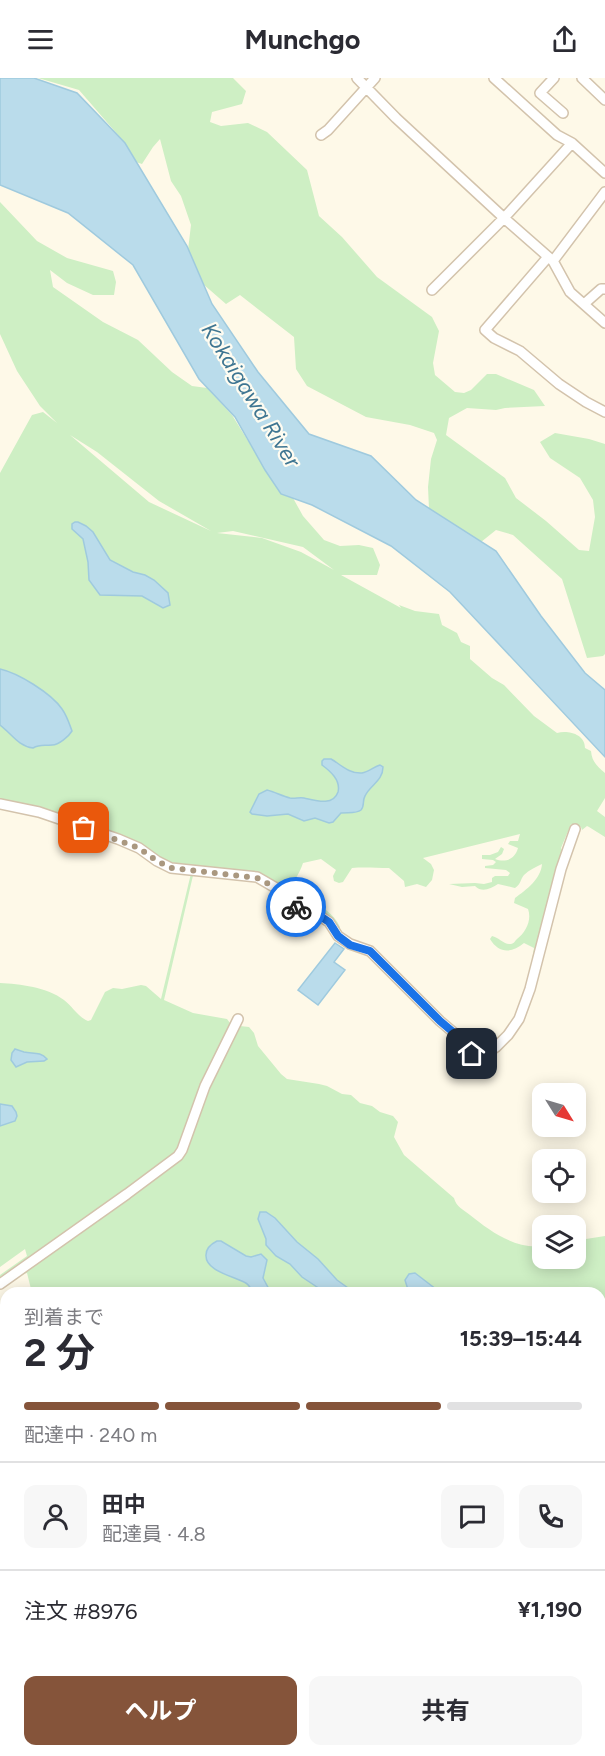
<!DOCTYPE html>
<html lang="ja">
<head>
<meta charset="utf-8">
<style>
	:root { --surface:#fff; --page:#f7f7f7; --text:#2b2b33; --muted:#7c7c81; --line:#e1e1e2; --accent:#85543a }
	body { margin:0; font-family:Figtree,"Noto Sans JP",sans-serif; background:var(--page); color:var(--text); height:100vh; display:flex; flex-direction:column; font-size:22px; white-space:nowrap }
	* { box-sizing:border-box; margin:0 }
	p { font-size:20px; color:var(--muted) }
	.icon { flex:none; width:33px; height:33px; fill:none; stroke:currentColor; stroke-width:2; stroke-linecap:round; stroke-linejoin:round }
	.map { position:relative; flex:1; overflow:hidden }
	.panel { position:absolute; left:0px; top:1209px; width:606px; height:470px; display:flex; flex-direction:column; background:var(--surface); border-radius:18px 18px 0 0; box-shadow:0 3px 15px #0003 }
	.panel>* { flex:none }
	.needle { width:39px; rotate:127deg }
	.fabs { position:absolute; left:532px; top:1005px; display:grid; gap:12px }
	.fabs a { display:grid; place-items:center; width:54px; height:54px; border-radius:12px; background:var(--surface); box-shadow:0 3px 15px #0003; font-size:30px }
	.pin { position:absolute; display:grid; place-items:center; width:51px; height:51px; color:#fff; margin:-26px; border-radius:12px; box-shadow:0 3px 9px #0006 }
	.courier { position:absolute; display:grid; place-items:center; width:60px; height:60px; margin:-30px; border:4px solid #1a73e8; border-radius:50%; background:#fff; color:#222; box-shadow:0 2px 8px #0007 }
	.overview em { font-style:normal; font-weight:700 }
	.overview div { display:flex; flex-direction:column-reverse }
	.overview { display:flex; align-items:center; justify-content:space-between; height:102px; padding:0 24px }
	h1 { font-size:39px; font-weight:700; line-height:45px }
	.bar { display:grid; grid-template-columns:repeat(4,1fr); gap:9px 6px; align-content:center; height:72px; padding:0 24px }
	.bar i { height:8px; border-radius:4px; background:var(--line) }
	.bar .selected { background:var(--accent) }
	.bar p { grid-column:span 4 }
	.line { display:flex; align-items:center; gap:15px; padding:0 24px; border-top:2px solid var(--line) }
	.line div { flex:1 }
	.round { display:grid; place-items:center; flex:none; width:63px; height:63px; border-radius:12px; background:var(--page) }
	.button { display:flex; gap:12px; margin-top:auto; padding:12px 24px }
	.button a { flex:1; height:69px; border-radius:12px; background:var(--accent); color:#fff; font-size:24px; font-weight:700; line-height:69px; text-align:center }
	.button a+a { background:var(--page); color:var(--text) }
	header { display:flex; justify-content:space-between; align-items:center; height:78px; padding:0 24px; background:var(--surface); font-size:27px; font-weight:700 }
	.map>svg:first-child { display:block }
</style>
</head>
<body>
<header><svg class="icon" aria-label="menu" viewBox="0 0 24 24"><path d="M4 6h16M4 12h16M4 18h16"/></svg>Munchgo<svg class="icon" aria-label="share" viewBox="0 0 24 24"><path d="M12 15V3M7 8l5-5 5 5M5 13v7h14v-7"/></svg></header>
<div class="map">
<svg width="605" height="1678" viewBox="0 0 605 1678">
	<rect width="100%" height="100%" fill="#fef9e8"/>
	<path fill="#ceefc4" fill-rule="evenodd" d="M 38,0 L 233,0 L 246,13 L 242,26 L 212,34 L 210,44 L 221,48 L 248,45 L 267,54 L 307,92 L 319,138 L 342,159 L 377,199 L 432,239 L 439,253 L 433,285 L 435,297 L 455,314 L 464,315 L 471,312 L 487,296 L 496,296 L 534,312 L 545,328 L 505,330 L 496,332 L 467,330 L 449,340 L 446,357 L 505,400 L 516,420 L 546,443 L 579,472 L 589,473 L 595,439 L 593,422 L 580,400 L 550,380 L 540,364 L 555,355 L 589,361 L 605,366 L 605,576 L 603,578 L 587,580 L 562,501 L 513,457 L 496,452 L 481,464 L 429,431 L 428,409 L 431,381 L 437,362 L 434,355 L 410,347 L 366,339 L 307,308 L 296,291 L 294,259 L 240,217 L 226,226 L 203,206 L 188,172 L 191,147 L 181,118 L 171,103 L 160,61 L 153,69 L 142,86 L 136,84 L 125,65 L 79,12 Z
		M 0,124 L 37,163 L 67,180 L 113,193 L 116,204 L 114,217 L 93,217 L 67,205 L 50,192 L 53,209 L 103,244 L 138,262 L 172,294 L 192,308 L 207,310 L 232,337 L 281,416 L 293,420 L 303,438 L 324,462 L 340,468 L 359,467 L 373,470 L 380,487 L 377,497 L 341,497 L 401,530 L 399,527 L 415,533 L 439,536 L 442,547 L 457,555 L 461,564 L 470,568 L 470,581 L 492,600 L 504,607 L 534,638 L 557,655 C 568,652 585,656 585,670 L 591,673 C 592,684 597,688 605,695 L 605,720 L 597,733 L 605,739 L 605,759 L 589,749 L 587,748 L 582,752 L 581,749 L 571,746 L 561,770 L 563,775 L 534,882 L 532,882 L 534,870 L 524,865 C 512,875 499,876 490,861 L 492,858 C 498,859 504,866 509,866 C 514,866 514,864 517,861 C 526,854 532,842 528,831 L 514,825 L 515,820 C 526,812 541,801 542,786 C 536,789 529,792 524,797 C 520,802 521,806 515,810 L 498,806 C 490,811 482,815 475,808 L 462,809 L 449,806 L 475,805 L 484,806 L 492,804 L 492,800 L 495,798 L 508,798 L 510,795 L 506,792 L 485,790 L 485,788 L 493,787 L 496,784 L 493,782 L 482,781 L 482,777 L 490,777 L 498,774 L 501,769 L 504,771 L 502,776 L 495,781 C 506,785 515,781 518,770 L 508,766 L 510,763 L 518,763 L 520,756 L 423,780 L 431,786 L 434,792 L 432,802 L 426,809 L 417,806 L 405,809 L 404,803 L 389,790 C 377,790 364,789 352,790 L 343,804 L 339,805 L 334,803 L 333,798 L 336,792 L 321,781 L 303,785 C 300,795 294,802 290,811 L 297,820 L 307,818 C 319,827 334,835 340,849 L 339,851 L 295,824 L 270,801 L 261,797 L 195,789 L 164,922 L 193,935 L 227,941 L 230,945 L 223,959 L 231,962 L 240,948 L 249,949 L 254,955 L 258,968 L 281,996 L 287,1001 L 319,1006 L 327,1008 L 342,1016 L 351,1017 L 360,1025 L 372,1028 L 380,1034 L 393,1038 L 398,1044 L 394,1059 L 404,1077 L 454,1120 C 456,1129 464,1132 470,1137 C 490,1153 516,1172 543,1168 L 543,1180 L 576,1180 L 576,1158 L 586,1161 L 605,1158 L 605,1260 L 600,1258 L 600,1215 L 32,1215 L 27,1195 L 0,1202 L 0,1197 L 27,1178 L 25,1171 L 0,1189 L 0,905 C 20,906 47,909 64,922 C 73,929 77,938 88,943 L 91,942 L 105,914 L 113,910 L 122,911 L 141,907 L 146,908 L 161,921 L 193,787 L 168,784 L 140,766 L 121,758 L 121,757 L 42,730 L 0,722 L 0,395 L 32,337 L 43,334 L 57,345 L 40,328 L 17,293 L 0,256 ZM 70,357 L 97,374 L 159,423 L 211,453 L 149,424 ZM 233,453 L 303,469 L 334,492 L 301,474 L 262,460 L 217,455 Z
		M 338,1672 L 569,1673 L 568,1678 L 336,1678 Z"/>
	<path fill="#badceb" stroke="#9fcade" stroke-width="1.5" d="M 0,0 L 34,0 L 77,15 L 125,65 L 187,168 L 212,226 L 258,294 L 309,356 L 371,378 L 416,422 L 496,473 L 541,538 L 585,595 L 605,612 L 605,679 L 450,514 L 391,468 L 312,427 L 281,416 L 265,392 L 235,339 L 199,301 L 133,187 L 68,135 L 0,107 Z
		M 75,444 L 78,444 L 86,448 L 93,454 L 110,482 L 133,494 L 145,497 L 154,502 L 168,515 L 170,527 L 163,530 L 142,518 L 100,517 L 89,502 L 88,484 L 83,461 L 72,451 L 72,446 Z
		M 0,591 C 18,595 51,615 62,631 C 67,638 69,645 72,653 C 69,658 59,667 52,667 C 44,668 40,666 33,670 C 18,668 11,655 0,647 Z
		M 324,681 L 331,681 C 340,686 349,696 362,695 C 368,694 374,689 380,687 L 383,689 C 383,703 370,707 365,718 C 362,723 365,728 361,732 C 356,736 348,734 341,735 L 333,744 L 329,745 L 315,740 L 304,743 L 288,736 L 267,738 L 252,736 L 250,734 L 259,716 L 267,712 C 275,714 282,718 290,720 C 295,721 299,719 304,720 C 314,722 333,729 338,714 C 341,702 330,693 322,687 L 322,683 Z
		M 335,865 L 344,871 L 334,884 L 345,892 L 318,927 L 298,912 Z
		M 15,971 C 18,972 21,973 24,974 C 33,976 40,973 47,981 L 44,983 L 27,984 L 16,989 L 11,982 L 12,975 Z
		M 0,1026 L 12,1028 L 16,1034 L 17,1038 L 15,1043 L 0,1048 Z
		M 260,1134 L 266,1134 L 275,1140 L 297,1164 L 318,1181 L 337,1202 L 355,1215 L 326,1215 L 302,1199 L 290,1186 L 276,1178 L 266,1167 L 266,1161 L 258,1141 Z
		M 217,1163 L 221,1163 L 246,1178 L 251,1179 L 261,1176 L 267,1182 L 263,1200 L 271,1215 L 253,1215 C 251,1210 249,1206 244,1204 C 233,1198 205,1193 206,1177 C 206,1170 211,1166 217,1163 Z
		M 415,1195 L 441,1215 L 409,1215 L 405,1202 L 409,1196 Z"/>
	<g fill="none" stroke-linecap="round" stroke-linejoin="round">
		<defs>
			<path id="minor" d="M 357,0 L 396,40 L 504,140 L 553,183 L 570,214 L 605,245
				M 494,0 L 557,57 L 572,65 L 605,95
				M 554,0 L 540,15 L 563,35
				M 582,0 L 605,22
				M 321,57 L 328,52 L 375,0
				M 548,179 L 485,252 L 494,260 L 520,273 L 559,306 L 586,324 L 605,334
				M 553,183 L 605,114
				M 432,212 L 504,140 L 572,65
				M 584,226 L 601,211 L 605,211
				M 0,726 L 39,734 L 118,761 L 139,770 L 157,783 L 171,790 L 257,799 L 276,810 L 292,826 L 299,830 L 317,836 L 329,844 L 338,858 L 350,866 L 370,873 L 440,943 L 466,965 L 472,976 L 484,977 L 496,969 L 508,957 L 519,941 L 530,911 L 561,791 L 575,751
				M 0,1206 L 127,1116 L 178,1078 L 182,1072 L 205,1008 L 238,941
				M 0,1359 L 6,1368
				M 0,1577 L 6,1585
				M 0,1597 L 6,1594
				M 0,1646 L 6,1642
				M 600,1658 L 605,1655
				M 69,1672 L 74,1678
				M 525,1672 L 526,1678
				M 548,1672 L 551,1678
				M 579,1678 L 588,1672"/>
		</defs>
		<use href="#minor" stroke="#d3c3ac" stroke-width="12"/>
		<use href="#minor" stroke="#fff" stroke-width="9"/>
	</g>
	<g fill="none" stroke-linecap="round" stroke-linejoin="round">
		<path stroke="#aa9880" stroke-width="6" stroke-dasharray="0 10.8" d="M 84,750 L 139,770 L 157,783 L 171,790 L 257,800 C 275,807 281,819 296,829"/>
		<path stroke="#1a73e8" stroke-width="8" d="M 296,829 L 317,836 L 329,844 L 338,858 L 350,867 L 370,873 L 440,943 L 466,965 L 472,976"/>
	</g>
	<g text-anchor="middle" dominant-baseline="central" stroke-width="4.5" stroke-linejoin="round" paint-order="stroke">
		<g font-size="22" font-style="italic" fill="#3f7692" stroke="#fffcf1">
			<text transform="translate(251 317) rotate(58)">Kokaigawa River</text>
		</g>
	</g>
</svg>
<div class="fabs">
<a><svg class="needle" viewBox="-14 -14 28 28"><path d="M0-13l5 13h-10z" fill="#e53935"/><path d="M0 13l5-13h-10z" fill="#7c7c81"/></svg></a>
<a><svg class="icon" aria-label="locate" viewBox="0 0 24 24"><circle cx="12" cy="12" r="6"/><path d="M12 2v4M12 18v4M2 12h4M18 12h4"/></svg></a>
<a><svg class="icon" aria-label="layers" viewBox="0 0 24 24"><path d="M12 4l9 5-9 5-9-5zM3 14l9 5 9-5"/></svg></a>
</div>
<div class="pin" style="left:84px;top:750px;background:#ea580c"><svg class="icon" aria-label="bag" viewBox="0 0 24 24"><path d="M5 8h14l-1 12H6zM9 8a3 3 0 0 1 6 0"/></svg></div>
<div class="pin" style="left:472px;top:976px;background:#1f2937"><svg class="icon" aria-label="home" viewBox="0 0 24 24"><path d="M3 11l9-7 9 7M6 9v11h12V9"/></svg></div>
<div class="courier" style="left:296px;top:829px"><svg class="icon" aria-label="bike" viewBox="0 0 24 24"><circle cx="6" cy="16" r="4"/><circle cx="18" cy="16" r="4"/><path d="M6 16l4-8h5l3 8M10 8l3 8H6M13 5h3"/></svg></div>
<section class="panel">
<div class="overview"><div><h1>2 分</h1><p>到着まで</p></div><em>15:39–15:44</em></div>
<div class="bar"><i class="selected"></i><i class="selected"></i><i class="selected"></i><i></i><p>配達中 · 240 m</p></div>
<div class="line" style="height:108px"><a class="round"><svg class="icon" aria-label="person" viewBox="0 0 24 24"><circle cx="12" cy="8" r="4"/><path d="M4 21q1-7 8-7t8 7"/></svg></a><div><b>田中</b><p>配達員 · 4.8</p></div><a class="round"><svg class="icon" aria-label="chat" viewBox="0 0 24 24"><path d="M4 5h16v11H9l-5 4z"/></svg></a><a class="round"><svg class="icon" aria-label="phone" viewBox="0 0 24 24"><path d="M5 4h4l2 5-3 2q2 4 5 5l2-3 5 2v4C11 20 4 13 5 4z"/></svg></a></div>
<div class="line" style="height:78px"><div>注文 #8976</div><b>¥1,190</b></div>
<div class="button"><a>ヘルプ</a><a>共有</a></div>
</section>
</div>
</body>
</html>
